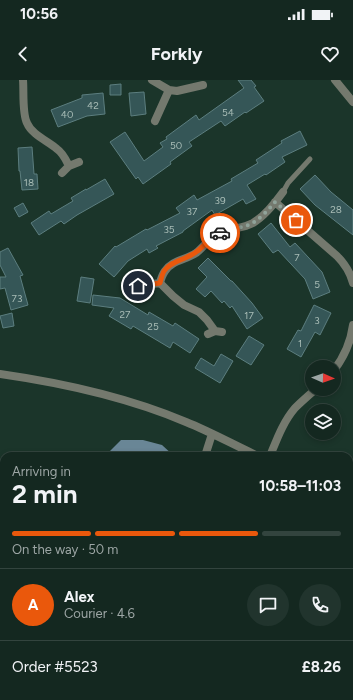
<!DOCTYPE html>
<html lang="en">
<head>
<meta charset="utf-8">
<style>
	:root { --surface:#142820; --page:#21342d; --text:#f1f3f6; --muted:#9da6a5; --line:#33443e; --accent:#ea580c }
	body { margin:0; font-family:Figtree,sans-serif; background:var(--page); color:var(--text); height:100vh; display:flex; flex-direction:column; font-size:15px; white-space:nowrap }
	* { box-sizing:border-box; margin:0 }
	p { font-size:13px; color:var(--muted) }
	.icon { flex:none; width:22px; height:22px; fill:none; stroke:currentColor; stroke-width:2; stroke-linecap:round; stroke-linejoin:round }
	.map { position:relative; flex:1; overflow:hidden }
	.side { position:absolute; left:0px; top:372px; width:353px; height:248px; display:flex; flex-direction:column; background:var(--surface); border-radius:12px 12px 0 0; box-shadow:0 2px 6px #0003,0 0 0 1px var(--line) }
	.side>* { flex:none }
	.needle { width:26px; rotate:92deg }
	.fabs { position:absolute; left:305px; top:280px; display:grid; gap:8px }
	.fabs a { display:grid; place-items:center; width:36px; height:36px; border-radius:50%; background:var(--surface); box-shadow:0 2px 6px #0003,0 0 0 1px var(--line); font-size:20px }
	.pin { position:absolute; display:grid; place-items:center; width:34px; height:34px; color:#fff; margin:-17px; border:2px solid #fff; border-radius:50%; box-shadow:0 1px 4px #0007 }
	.courier { position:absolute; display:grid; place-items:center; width:40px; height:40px; margin:-20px; border:3px solid #ea580c; border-radius:50%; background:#fff; color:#222; box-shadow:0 1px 5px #0007 }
	.headline em { font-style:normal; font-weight:700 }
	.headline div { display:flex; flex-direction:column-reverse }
	.headline { display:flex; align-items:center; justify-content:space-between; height:68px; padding:0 12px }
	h1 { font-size:26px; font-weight:700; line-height:30px }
	.bar { display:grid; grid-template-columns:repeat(4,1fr); gap:6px 4px; align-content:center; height:48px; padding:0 12px }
	.bar i { height:5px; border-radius:3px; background:var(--line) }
	.bar .on { background:var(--accent) }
	.bar p { grid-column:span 4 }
	.line { display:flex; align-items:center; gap:10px; padding:0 12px; border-top:1px solid var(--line) }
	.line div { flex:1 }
	.round { display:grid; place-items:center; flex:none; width:42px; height:42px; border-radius:21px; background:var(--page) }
	.status { display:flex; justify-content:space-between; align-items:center; height:28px; padding:0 20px; background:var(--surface); direction:ltr }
	.status svg { height:11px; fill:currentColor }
	header { display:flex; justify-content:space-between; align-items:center; height:52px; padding:0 12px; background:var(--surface); font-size:18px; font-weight:700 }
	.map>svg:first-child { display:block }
</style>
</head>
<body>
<div class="status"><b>10:56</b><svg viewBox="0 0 49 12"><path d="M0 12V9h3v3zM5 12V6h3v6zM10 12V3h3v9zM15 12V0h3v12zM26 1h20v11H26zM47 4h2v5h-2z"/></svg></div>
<header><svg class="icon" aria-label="back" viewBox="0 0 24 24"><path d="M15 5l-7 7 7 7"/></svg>Forkly<svg class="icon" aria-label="heart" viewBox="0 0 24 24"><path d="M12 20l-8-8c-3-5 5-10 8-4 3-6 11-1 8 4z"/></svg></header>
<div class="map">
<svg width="353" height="620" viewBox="0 0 353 620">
	<rect width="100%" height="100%" fill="#1b352a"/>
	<path fill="#698696" d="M 121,360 L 143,360 L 162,365 L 174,376 L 108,376 L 110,371 Z"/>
	<path fill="#355657" stroke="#5c7e7f" d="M 238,0 L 251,0 L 256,6 L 254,7 L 264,21 L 246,33 L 245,32 L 225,46 L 221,41 L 189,62 L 192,66 L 170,82 L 171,84 L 143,104 L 138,97 L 136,99 L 110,62 L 125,52 L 144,81 L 163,67 L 160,63 L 167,59 L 166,57 L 196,35 L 199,40 L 244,8 Z
		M 121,4 L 121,15 L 110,15 L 110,5 Z
		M 144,12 L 146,34 L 131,36 L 129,13 Z
		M 103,13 L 105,34 L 87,36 L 58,47 L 51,30 L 82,18 L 82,15 Z
		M 300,51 L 307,65 L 282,77 L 285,82 L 266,95 L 265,94 L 247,105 L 256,119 L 246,124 L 243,119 L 215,135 L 212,130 L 183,151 L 183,152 L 156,166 L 158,168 L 149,173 L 147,169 L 128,181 L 114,197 L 99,184 L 115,166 L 116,167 L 146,149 L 147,150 L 180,133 L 176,128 L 194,115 L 197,120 L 232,101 L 231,99 L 258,83 L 256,80 L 282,63 L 281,61 Z
		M 32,67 L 34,94 L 37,94 L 38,109 L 22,110 L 20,91 L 19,91 L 18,68 Z
		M 315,95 L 331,112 L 353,130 L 353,155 L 315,125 L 300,109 Z
		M 105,99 L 114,114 L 77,135 L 64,144 L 61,141 L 39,155 L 31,143 L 49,131 L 51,134 L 73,121 L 71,118 L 86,109 L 86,110 Z
		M 23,123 L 28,132 L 19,137 L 14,128 Z
		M 271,143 L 290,167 L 295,163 L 322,192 L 330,212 L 313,219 L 305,199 L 278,170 L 273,173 L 258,154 Z
		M 8,168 L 23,195 L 20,196 L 28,225 L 11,230 L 5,208 L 0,209 L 0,197 L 6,197 L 0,185 L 0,172 Z
		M 208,178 L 231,201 L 232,201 L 252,223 L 263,238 L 247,249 L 232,226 L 230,228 L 224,221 L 222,223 L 211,211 L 205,217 L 196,209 L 207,197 L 198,188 Z
		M 81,197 L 94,199 L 90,223 L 77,221 Z
		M 93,215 L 120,218 L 148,235 L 149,232 L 173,246 L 175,243 L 199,259 L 190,273 L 173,262 L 170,268 L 133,246 L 131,249 L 109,236 L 114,228 L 92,225 Z
		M 314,225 L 331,233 L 320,255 L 315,252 L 301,277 L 287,269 L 298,250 L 301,251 Z
		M 12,233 L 14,246 L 3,248 L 0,236 Z
		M 249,256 L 264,265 L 251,285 L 236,276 Z
		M 221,274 L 233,281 L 220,303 L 195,288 L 201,278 L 214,286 Z"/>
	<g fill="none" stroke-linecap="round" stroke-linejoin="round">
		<path stroke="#74796e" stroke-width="5" d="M 283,112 L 288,103 L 310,79"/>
		<path stroke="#74796e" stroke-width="8" d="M 23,0 C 24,11 22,34 27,43 C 32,55 48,61 57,69 C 63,73 66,80 69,86
			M 152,0 L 169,10 L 177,11 L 203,5
			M 155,41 L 169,10
			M 62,93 L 69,86 L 79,82
			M 275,122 L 337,176 C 346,185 350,192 353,203
			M 138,206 L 160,203
			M 215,251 L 207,240 L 199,232 L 184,225 L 173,216 L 160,203 C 161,199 162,195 165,191 C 172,180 186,180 196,173 C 204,167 209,158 217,154 C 228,148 242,149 253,143 C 265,136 275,123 283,112
			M 208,254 L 215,251 L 222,252
			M 334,290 C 344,277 351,260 353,245
			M 0,294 C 63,303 127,317 186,342 C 211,352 234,365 258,376
			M 205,376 L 212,354
			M 270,376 C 277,359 283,342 295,328 C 302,321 309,315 316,309
			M 349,411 L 353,412
			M 349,552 L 351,544 L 352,534
			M 282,616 L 294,616"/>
		<path stroke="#74796e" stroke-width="8" d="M 335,0 L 353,22"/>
	</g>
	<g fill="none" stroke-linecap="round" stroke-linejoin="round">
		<path stroke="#90a39a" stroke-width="4" stroke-dasharray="0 7.2" d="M 220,153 C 230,149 241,148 251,144 C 260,139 268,130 275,122 L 296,140"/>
		<path stroke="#ea580c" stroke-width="5" d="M 138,206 L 160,203 C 161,199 162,195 164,191 C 172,180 186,180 196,172 C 205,166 210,157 220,153"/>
	</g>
	<g text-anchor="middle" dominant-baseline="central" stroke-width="3.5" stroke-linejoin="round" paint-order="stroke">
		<g font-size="10" fill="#a8bcb6">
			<text x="93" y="25">42</text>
			<text x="228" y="32">54</text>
			<text x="67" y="34">40</text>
			<text x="176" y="65">50</text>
			<text x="29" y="102">18</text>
			<text x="220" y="120">39</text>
			<text x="336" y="129">28</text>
			<text x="192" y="131">37</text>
			<text x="169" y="149">35</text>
			<text x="297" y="177">7</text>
			<text x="317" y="204">5</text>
			<text x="17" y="218">73</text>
			<text x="125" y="234">27</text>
			<text x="249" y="235">17</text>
			<text x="317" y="240">3</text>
			<text x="153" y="246">25</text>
			<text x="300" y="263">1</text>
		</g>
	</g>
</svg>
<div class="fabs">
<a><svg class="needle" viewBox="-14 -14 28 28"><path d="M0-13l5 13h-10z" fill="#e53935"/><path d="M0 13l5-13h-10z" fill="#9da6a5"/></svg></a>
<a><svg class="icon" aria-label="layers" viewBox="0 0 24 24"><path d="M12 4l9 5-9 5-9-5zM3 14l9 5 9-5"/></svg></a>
</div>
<div class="pin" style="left:296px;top:140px;background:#ea580c"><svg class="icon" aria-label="bag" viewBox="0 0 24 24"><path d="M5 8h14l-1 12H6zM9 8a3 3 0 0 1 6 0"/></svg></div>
<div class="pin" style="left:138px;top:206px;background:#1f2937"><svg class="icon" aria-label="home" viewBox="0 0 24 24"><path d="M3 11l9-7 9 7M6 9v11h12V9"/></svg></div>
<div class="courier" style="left:220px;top:153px"><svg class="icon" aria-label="car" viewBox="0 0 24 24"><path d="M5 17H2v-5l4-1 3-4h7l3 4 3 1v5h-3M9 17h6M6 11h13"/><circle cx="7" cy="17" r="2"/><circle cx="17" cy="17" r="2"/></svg></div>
<section class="side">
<div class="headline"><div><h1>2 min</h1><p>Arriving in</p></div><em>10:58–11:03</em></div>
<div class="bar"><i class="on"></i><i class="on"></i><i class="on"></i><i></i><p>On the way · 50 m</p></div>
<div class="line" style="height:72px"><b class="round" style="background:var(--accent);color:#fff">A</b><div><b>Alex</b><p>Courier · 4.6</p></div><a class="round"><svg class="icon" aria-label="chat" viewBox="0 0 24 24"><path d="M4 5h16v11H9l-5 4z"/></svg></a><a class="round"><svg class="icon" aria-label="phone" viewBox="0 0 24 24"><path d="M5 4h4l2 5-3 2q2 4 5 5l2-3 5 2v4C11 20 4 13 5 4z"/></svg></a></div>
<div class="line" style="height:52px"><div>Order #5523</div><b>£8.26</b></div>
</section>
</div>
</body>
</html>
